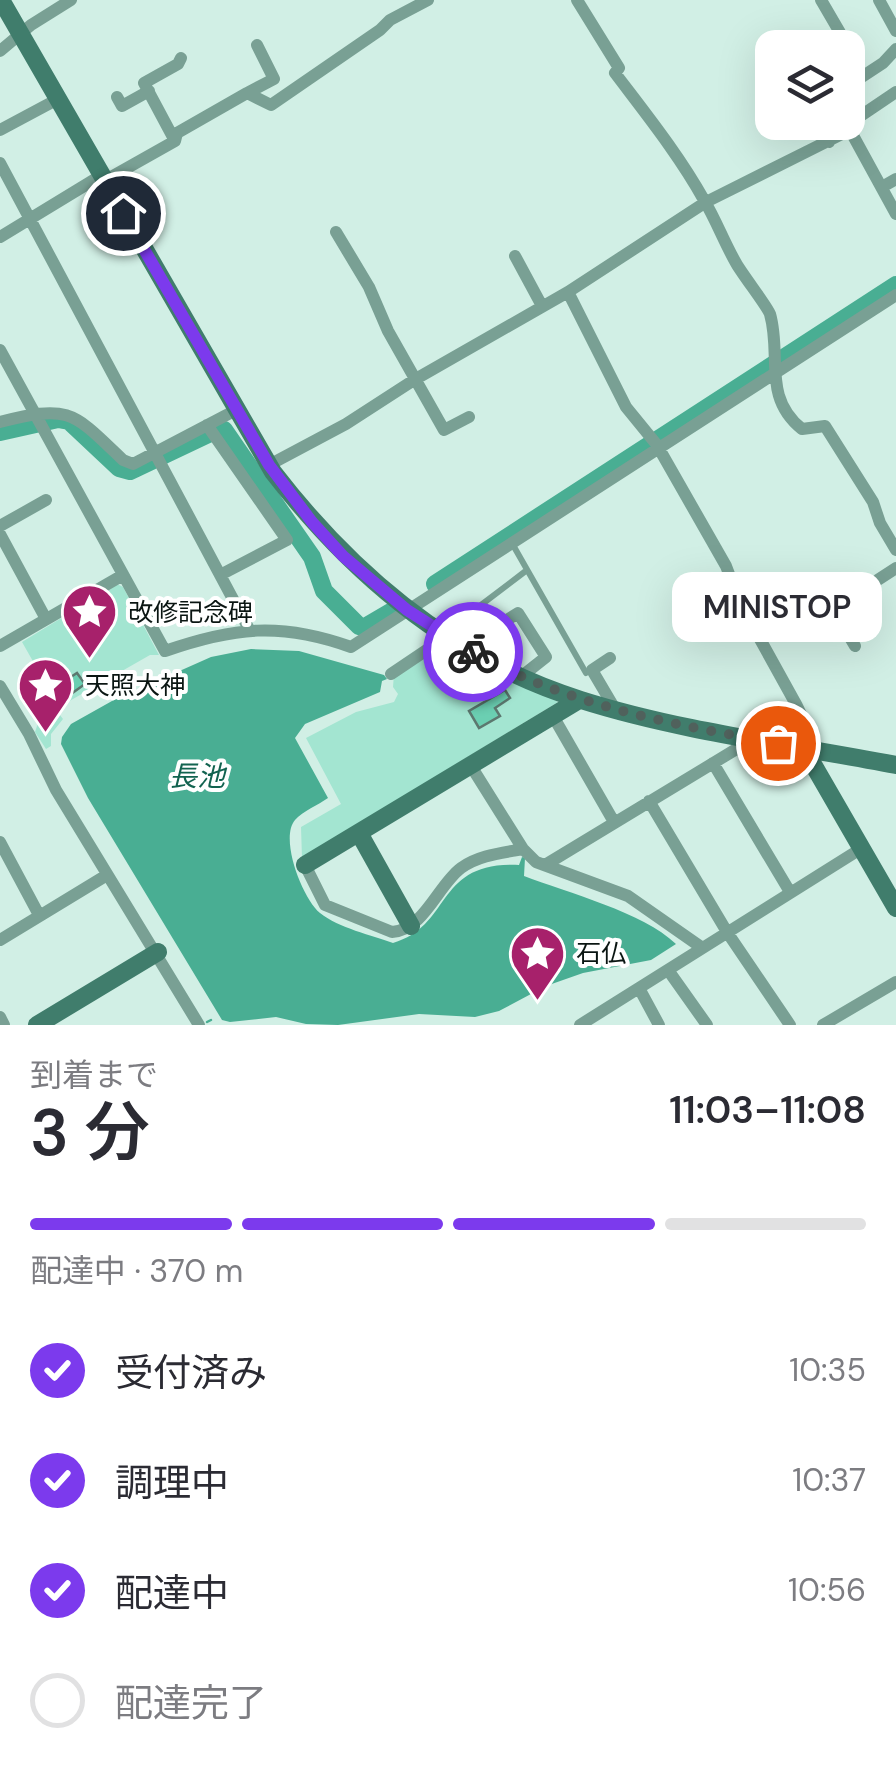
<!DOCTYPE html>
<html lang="ja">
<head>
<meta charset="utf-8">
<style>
	:root { --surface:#fff; --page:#f2f2f3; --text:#2b2b33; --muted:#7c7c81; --line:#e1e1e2; --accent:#7c3aed }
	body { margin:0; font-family:"DM Sans","Noto Sans JP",sans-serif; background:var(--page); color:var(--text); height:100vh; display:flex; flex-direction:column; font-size:38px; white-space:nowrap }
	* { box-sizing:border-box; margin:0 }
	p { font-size:32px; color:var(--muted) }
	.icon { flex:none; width:55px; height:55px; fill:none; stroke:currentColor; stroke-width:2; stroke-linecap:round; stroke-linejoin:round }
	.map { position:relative; height:1025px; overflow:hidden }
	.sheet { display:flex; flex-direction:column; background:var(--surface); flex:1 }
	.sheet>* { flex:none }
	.controls { position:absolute; left:755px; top:30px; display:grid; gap:20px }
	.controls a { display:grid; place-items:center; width:110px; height:110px; border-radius:20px; background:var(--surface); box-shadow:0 10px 40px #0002; font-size:50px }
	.pin { position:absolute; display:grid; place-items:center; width:85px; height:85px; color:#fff; margin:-42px; border:5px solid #fff; border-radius:50%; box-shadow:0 2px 10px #0007 }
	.courier { position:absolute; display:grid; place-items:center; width:100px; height:100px; margin:-50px; border:8px solid #7c3aed; border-radius:50%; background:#fff; color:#222; box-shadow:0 2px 12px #0007 }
	.bubble { position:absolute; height:70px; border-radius:20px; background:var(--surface); box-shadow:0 10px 40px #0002; font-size:32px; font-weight:600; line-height:70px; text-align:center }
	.head em { font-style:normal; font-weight:600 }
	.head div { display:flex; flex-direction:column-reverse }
	.head { display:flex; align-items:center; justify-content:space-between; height:170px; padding:0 30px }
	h1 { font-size:65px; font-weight:600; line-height:75px }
	.bar { display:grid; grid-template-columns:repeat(4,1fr); gap:15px 10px; align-content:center; height:120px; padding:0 30px }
	.bar i { height:12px; border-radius:8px; background:var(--line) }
	.bar .selected { background:var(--accent) }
	.bar p { grid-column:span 4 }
	ol { padding:0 30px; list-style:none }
	li { display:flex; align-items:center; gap:30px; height:110px }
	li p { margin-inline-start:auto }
	li .icon { padding:10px; border-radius:50%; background:var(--accent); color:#fff; stroke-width:4 }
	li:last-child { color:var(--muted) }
	li i { width:55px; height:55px; border:5px solid var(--line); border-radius:50% }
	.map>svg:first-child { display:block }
</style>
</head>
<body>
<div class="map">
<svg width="896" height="1025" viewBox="0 0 896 1025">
	<rect width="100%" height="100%" fill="#d1efe5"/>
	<path fill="#a3e5d1" d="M 117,584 L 123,587 L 159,655 L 150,655 L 59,707 L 22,642 Z
		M 442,643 L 558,702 L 302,858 L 301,827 L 341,804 L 306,738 L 356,712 L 394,702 L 398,694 L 393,687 L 394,674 Z
		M 56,710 L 63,719 L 51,734 L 51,746 L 46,749 L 35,732 L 39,720 Z"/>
	<path fill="#49ae93" d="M 251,649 L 299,651 L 384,675 L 387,679 L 382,681 L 380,692 L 305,724 L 295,738 L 328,798 C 318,805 303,811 295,820 C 279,839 303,899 320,913 C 339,928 371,935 393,943 C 453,926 434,861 519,865 L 522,857 L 525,858 L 524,876 C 568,893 643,912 676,944 L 651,960 L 583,973 L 546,986 L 499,1011 L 475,1017 L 419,1014 L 338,1025 L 306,1024 L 276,1017 L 230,1022 L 222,1020 L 88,798 L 61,744 L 62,737 L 71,724 L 112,701 L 211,657 Z"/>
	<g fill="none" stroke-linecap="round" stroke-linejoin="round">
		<path stroke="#49ae93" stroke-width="2.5" d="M 207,1022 L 211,1020"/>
		<path stroke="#49ae93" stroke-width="18" d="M 0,432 L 58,419 L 69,421 L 119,468 L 130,471 L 208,434 L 224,430 L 312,557 L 324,591 L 359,626 L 365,627 L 394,610
			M 435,584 L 896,285"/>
	</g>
	<path fill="#6bcfb2" stroke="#5c786f" stroke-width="2.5" d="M 77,673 L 85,684 L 71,694 L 63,682 Z
		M 505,690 L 510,698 L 495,708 L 500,716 L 479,728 L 469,711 Z"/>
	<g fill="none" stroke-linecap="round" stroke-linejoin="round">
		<path stroke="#79a094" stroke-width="6" d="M 513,545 L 586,673 L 591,670
			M 444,633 L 527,570"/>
		<path stroke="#79a094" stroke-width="12" d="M 577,0 L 619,68 L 615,73 C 646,114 679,155 704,200 C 716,220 724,242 736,263 C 742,274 767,306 770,314 C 782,356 762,397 802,429 L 825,426 L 873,502 L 880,523 L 896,550
			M 821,0 L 842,36 L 827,48
			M 879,0 L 896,31
			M 0,51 L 31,25 L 71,0
			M 848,86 L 883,63 L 896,49
			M 848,92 L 859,117
			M 247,93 L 274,79 L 257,45
			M 117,97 L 122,106 L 149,91
			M 820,122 L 829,142
			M 0,130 L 58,99
			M 850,130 L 896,214
			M 175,141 L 144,83 L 178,64 L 181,58
			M 0,163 L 250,631
			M 104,181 L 175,141 L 177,133 L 247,93 L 271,105 L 380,30 L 390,20 L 428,0
			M 882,187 L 896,179
			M 336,232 L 369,287 L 388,331 L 444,430 L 469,417
			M 0,237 L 102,175
			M 515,256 L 542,306
			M 568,292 L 626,407 L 657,445 L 726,566 L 740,603 L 797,706 L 818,750
			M 0,350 L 165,651 C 234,627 281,622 351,647 L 896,295
			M 0,422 C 70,404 73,412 123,460 L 133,464 L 236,410
			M 207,425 L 287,540 L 222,574
			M 269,465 L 346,424 L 414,380 L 568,292 L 706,202 L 850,130 L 859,117 L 896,92
			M 0,526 L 46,500
			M 0,534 L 46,619
			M 0,646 L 123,575
			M 855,646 L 833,609 L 896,568
			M 464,647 L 518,613 L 546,657 L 522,676
			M 610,658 L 592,670 L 615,709
			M 391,674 L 446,637
			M 0,686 L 29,734 L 56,790 L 199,1025
			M 553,716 L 614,822
			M 713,763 L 790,892
			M 471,766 L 523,849 L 536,862 L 628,896 L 701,947
			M 649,801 L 727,932 L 790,1025
			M 0,842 L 39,915
			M 305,865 L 325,905 L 392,932 C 424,930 438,885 461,868 C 479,855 502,853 523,849
			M 545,865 L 753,739
			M 0,940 L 107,875
			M 668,970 L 707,1025
			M 639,988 L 659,1025
			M 0,1017 L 4,1025
			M 580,1025 L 862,848
			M 823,1025 L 896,982"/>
		<path stroke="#407d6c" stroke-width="18" d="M 1,0 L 273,472 C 354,577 453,660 581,700 C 682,732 793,745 896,765
			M 803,747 L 896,908
			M 359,833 L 411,926
			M 305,865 L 579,700
			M 37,1025 L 158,952"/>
	</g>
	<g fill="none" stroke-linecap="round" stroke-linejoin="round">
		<path stroke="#50615c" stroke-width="10" stroke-dasharray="0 18" d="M 473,652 C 566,705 674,725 778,743"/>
		<path stroke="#7c3aed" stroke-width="12" d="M 123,213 L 269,465 L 312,522 L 343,556 L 407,610 L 473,652"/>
	</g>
	<defs>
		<symbol id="sight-pin" viewBox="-11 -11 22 30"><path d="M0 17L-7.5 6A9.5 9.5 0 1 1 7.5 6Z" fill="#a7216b" stroke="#fff"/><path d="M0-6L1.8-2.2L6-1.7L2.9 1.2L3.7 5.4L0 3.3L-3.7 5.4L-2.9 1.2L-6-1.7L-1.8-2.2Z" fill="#fff"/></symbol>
	</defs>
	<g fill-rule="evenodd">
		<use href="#sight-pin" x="58" y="580" width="63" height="86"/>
		<use href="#sight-pin" x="14" y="654" width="63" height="86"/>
		<use href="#sight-pin" x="506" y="922" width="63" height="86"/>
	</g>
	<g text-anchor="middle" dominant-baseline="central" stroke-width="8" stroke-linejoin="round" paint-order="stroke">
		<g font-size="25" fill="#0a1512" stroke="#fff" text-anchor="start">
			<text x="128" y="612">改修記念碑</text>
			<text x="85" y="685">天照大神</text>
			<text x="576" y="953">石仏</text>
		</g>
		<g font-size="28" font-style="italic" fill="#126350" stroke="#fff">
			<text x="197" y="776">長池</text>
		</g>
	</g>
</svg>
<div class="controls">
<a><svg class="icon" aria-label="layers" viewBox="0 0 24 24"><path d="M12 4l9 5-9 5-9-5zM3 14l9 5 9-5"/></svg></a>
</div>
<div class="pin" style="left:778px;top:743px;background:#ea580c"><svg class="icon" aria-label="bag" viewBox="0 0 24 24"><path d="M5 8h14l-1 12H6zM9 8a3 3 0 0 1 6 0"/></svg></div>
<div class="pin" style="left:123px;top:213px;background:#1f2937"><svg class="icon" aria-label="home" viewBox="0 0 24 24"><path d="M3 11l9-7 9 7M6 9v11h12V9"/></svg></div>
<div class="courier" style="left:473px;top:652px"><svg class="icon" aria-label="bike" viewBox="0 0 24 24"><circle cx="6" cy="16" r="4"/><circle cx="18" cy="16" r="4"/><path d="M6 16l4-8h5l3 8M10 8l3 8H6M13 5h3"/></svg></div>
<div class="bubble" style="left:672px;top:572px;width:210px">MINISTOP</div>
</div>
<section class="sheet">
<div class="head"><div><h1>3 分</h1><p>到着まで</p></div><em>11:03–11:08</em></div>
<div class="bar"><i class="selected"></i><i class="selected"></i><i class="selected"></i><i></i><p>配達中 · 370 m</p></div>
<ol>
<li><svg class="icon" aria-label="check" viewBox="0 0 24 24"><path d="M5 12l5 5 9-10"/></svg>受付済み<p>10:35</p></li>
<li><svg class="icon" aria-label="check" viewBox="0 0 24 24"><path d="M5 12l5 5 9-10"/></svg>調理中<p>10:37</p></li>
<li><svg class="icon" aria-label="check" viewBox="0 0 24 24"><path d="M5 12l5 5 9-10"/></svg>配達中<p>10:56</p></li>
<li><i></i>配達完了</li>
</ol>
</section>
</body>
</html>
